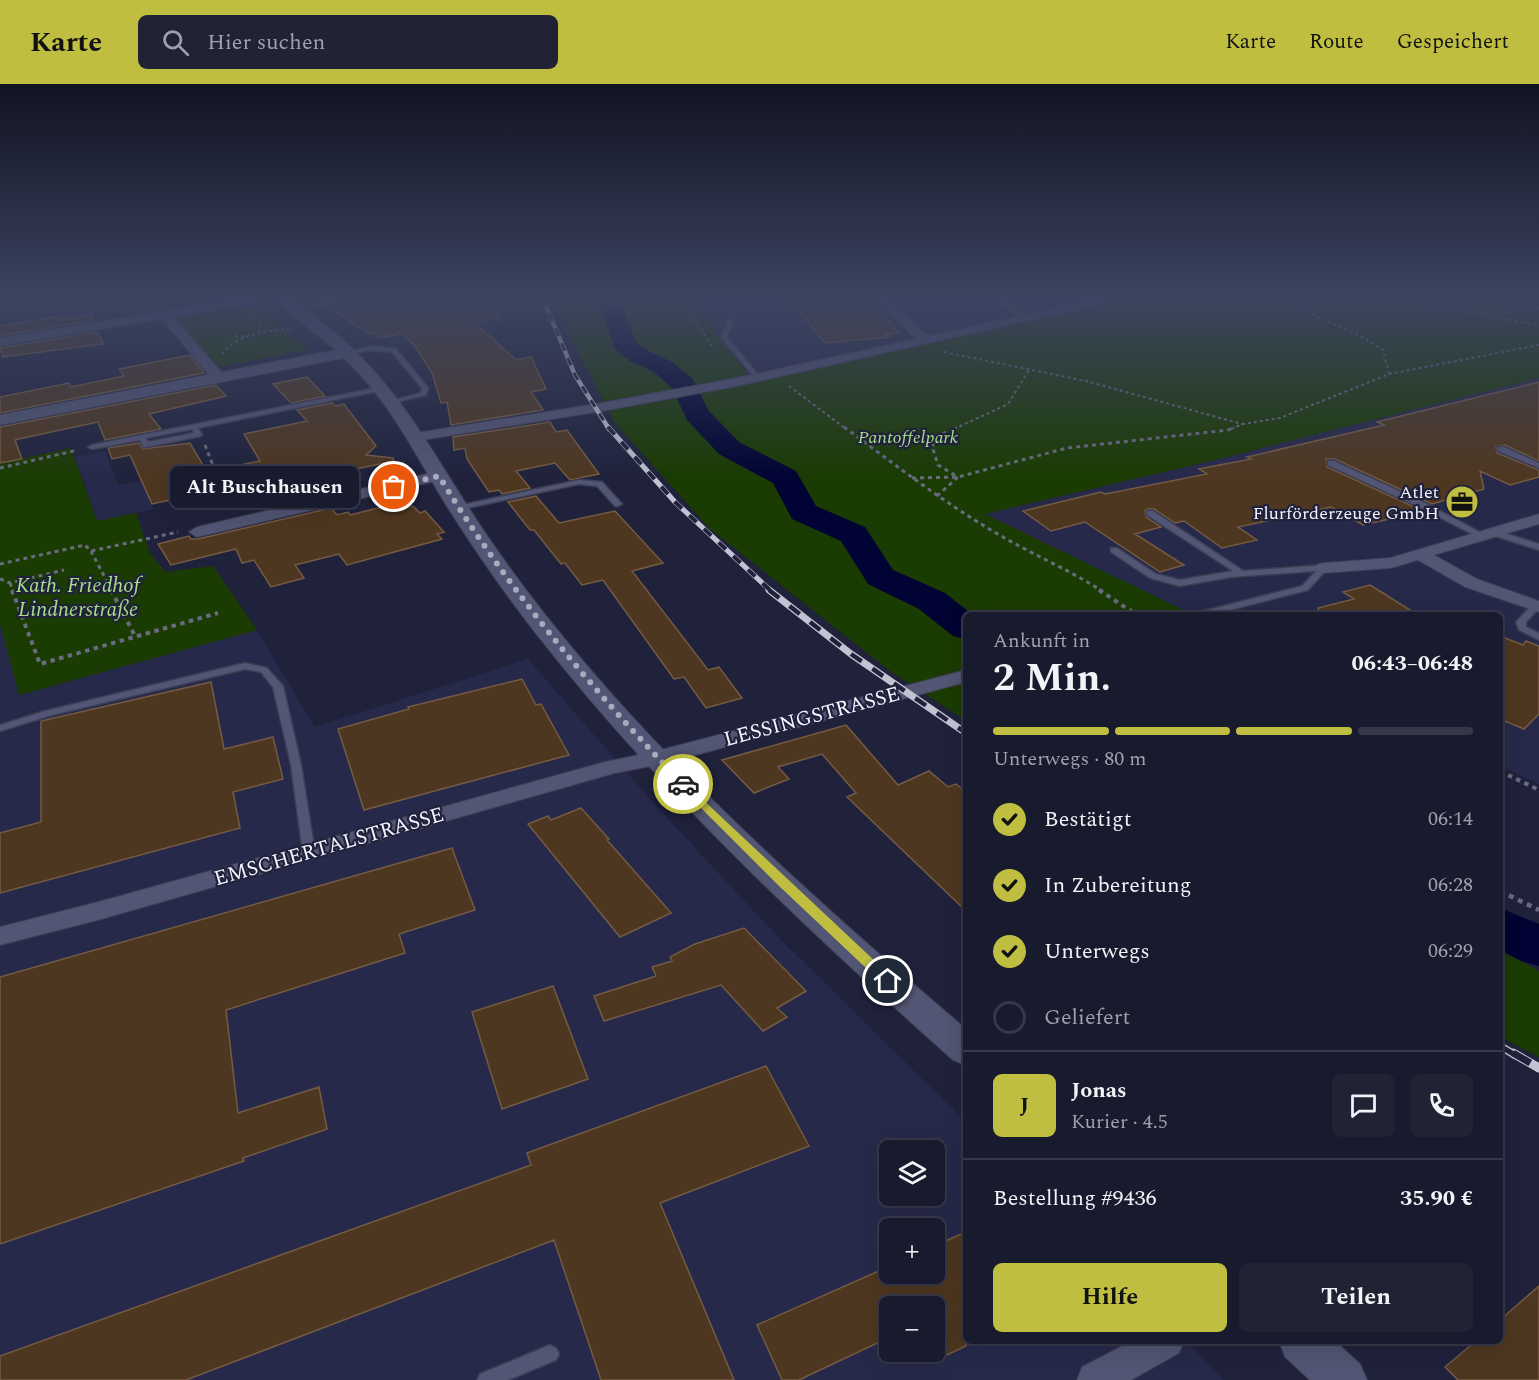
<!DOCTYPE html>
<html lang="de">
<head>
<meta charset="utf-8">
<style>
	:root { --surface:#181a2d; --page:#212335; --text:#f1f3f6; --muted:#9fa1aa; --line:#363849; --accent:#bfbe41 }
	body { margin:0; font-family:Spectral,serif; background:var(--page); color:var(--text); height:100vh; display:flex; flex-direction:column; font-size:22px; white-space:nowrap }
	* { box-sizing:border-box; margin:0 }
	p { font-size:20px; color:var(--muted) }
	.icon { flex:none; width:33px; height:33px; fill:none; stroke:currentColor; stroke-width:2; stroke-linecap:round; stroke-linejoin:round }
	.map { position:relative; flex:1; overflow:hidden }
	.details { position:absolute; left:963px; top:528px; width:540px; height:732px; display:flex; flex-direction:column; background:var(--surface); border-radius:9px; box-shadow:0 6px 24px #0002,0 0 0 2px var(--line) }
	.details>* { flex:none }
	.tools { position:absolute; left:879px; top:1056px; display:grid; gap:12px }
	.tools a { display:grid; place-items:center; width:66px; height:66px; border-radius:9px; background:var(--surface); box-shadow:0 6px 24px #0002,0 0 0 2px var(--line); font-size:30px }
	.pin { position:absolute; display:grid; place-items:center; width:51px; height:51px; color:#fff; margin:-26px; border:3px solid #fff; border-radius:50%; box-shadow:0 2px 6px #0007 }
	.courier { position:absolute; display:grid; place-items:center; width:60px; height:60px; margin:-30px; border:4px solid #bfbe41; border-radius:50%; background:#fff; color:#222; box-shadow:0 2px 8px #0007 }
	.bubble { position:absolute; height:42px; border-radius:9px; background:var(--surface); box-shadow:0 6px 24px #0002,0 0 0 2px var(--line); font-size:20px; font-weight:700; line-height:42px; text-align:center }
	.overview em { font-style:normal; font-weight:700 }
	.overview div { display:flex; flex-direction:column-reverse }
	.overview { display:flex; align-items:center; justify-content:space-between; height:102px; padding:0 30px }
	h1 { font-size:39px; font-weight:700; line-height:45px }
	.bar { display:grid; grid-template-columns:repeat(4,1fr); gap:9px 6px; align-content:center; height:72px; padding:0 30px }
	.bar i { height:8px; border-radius:4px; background:var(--line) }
	.bar .selected { background:var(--accent) }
	.bar p { grid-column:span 4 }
	.line { display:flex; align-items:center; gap:15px; padding:0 30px; border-top:2px solid var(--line) }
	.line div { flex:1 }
	.round { display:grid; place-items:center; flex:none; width:63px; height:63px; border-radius:9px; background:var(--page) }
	ol { padding:0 30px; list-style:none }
	li { display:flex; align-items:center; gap:18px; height:66px }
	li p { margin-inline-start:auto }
	li .icon { padding:6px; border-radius:50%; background:var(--accent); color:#111; stroke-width:4 }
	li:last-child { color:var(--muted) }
	li i { width:33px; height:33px; border:3px solid var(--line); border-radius:50% }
	.cta { display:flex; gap:12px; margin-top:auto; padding:12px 30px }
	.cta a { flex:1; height:69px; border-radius:9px; background:var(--accent); color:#111; font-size:24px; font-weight:700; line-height:69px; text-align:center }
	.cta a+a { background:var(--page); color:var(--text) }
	header { display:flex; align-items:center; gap:36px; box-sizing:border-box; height:84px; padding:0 30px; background:var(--accent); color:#111 }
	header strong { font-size:28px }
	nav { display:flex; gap:33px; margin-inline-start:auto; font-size:21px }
	.search { width:420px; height:54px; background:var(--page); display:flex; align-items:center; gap:15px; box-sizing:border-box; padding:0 21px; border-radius:9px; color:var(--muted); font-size:22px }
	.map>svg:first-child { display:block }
</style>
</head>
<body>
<header>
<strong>Karte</strong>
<div class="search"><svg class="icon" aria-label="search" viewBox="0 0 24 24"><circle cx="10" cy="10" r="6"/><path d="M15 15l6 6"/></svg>Hier suchen</div>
<nav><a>Karte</a><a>Route</a><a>Gespeichert</a></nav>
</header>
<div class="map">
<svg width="1539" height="1296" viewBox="0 0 1539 1296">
	<rect width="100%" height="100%" fill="#20223c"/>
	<path fill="#27294a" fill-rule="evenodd" d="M 462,215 L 506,215 L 517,237 L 398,260 L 357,251 L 341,240 Z
		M 691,215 L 1100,215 L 751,294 Z
		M 1539,294 L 1539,700 L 1500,682 L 1500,531 L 1194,531 L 984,430 L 1219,375 Z
		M 105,367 L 118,401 L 176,389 L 152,420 L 154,425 L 97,437 L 75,373 Z
		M 0,540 L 20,611 L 257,546 L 315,643 L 528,575 L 656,722 L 778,853 L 966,1038 L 966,1257 L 1186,1257 L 1224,1296 L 0,1296 ZM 890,1066 L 934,1066 L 934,1112 L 890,1112 ZM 890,1144 L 934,1144 L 934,1190 L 890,1190 ZM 890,1222 L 934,1222 L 934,1268 L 890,1268 Z"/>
	<path fill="#1a3b01" d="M 555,215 L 691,215 L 751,294 L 1032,238 L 1123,215 L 1539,215 L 1539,294 L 1219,375 L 985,430 L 1194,531 L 966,531 L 966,637 L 890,587 L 710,445 L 615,339 L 563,237 Z
		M 255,222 L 309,265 L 219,283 L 176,236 Z
		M 71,364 L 97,437 L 136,429 L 149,468 L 165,488 L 213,482 L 257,546 L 19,611 L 0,540 L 0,379 Z
		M 1500,866 L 1539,887 L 1539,973 L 1500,953 Z"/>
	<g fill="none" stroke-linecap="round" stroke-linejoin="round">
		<path fill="#000333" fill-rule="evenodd" d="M 598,215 L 620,215 L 635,257 L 648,267 L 672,278 L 692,294 L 709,327 L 739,358 L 796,387 L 816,422 L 865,443 L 893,486 L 945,509 L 973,531 L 966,531 L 966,555 L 953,552 L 919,525 L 868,500 L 841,457 L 792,435 L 773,399 L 719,370 L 687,336 L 672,304 L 654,288 L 630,277 L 615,265 Z
			M 1500,824 L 1539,840 L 1539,882 L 1521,877 L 1500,866 Z"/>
	</g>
	<path fill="#4e3720" stroke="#745b43" stroke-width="1.5" d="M 347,215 L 498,215 L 500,233 L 474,238 L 516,276 L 531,273 L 546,305 L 531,308 L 543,326 L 451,341 L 447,318 L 441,319 L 432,289 L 415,262 L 402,249 L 380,254 L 372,248 L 368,249 L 327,222 Z
		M 789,215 L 867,215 L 900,249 L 886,250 L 890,253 L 825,259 Z
		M 91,230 L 93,236 L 0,252 L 0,242 L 60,232 L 61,235 Z
		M 98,248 L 103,260 L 3,273 L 0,264 Z
		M 190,271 L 204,289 L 0,329 L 0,313 L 69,299 L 71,303 L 124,292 L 119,285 Z
		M 307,293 L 325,312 L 291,319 L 273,300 Z
		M 1539,298 L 1539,377 L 1505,361 L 1496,363 L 1497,369 L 1539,386 L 1539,393 L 1510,401 L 1480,387 L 1484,405 L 1432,420 L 1335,375 L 1326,375 L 1327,383 L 1421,426 L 1395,432 L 1398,433 L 1363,441 L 1331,423 L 1238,443 L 1257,456 L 1222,464 L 1184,437 L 1175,439 L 1154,425 L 1147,425 L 1145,427 L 1146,433 L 1161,443 L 1135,450 L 1184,481 L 1160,488 L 1085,438 L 1051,447 L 1023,427 L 1101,408 L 1105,410 L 1207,390 L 1199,385 L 1251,375 L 1247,373 L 1384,341 L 1377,338 Z
		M 216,301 L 226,312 L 149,330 L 161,345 L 105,356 L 98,338 L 23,354 L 15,356 L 22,375 L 0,379 L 0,343 Z
		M 332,319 L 336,322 L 344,320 L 376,362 L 366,371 L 393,374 L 394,377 L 310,395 L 322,412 L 266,425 L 255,407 L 213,407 L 152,420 L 130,371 L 112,375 L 108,364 L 139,359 L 143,365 L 190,359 L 207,388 L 260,377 L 244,350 L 307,337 L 297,326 Z
		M 550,338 L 556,348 L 567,346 L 599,390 L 570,396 L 555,379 L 516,387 L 530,404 L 502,410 L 499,406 L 489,408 L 467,375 L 465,364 L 454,366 L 453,353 Z
		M 536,412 L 559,439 L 615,427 L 663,479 L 632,487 L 708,586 L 719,583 L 742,614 L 706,624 L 684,593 L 674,595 L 603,496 L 582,501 L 565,479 L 561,480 L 534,446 L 530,446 L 508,418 Z
		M 394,420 L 399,425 L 413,422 L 420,429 L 425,427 L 444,448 L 437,450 L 442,455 L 347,481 L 339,470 L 295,481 L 304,494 L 271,503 L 254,476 L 242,479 L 236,465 L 171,481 L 158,460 L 189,452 L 191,455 L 198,455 L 331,424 L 337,431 L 348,428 L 350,431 Z
		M 1370,501 L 1418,531 L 1319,531 L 1318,524 L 1354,515 L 1343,508 Z
		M 1500,552 L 1523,561 L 1526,557 L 1539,562 L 1539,630 L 1524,645 L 1500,635 Z
		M 522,595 L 536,621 L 541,620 L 569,671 L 364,726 L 338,645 L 409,625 L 408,623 Z
		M 211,598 L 224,665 L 273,653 L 283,695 L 233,708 L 240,744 L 0,809 L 0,749 L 41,738 L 41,637 Z
		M 846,641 L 898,701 L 929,687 L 948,703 L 956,700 L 966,708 L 966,827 L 847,713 L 856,709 L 822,670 L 778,683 L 789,695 L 754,709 L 722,676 Z
		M 581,724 L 609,755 L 607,756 L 671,829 L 620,853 L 528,740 L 548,732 L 551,736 Z
		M 452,764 L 475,826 L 399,850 L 405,869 L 226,926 L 238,1029 L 319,1003 L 327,1045 L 243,1074 L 244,1077 L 0,1160 L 0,893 Z
		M 744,844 L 806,907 L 777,924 L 787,933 L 763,947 L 721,901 L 604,937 L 594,912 L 656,892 L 652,883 L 672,877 L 670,873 L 695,860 Z
		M 553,902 L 588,995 L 502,1025 L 472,928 Z
		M 766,982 L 809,1062 L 660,1119 L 734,1296 L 601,1296 L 554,1156 L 186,1296 L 0,1296 L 0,1272 L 531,1081 L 527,1069 Z
		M 966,1148 L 966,1262 L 934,1277 L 934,1222 L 890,1222 L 890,1253 L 799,1296 L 782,1296 L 757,1241 L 890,1182 L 890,1190 L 934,1190 L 934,1162 Z
		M 1539,1202 L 1539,1296 L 1458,1296 L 1445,1283 L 1476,1257 L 1500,1257 L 1500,1236 Z"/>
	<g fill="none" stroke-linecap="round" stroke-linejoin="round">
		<defs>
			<path id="service" d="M 333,215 L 345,215 L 293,227 L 290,225 Z
				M 995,215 L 1002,215 L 1029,235 L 1024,236 Z
				M 731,234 L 734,236 L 727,253 L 760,293 L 760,295 L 756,295 L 721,253 L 728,236 Z
				M 372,262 L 396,265 L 428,304 L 426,311 L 391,319 L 391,317 L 421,309 L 422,304 L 392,268 L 372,266 L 347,271 L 344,269 Z
				M 381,303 L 383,304 L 383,306 L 198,344 L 202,350 L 201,352 L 146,363 L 143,363 L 140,356 L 92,365 L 88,363 L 92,361 ZM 192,345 L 194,349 L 148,358 L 146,354 Z
				M 1498,363 L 1504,363 L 1539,379 L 1539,384 L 1498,367 Z
				M 1328,377 L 1334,377 L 1427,420 L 1487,452 L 1486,454 L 1480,454 L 1421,424 L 1328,381 Z
				M 579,396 L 602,398 L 622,420 L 618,422 L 615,422 L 597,402 L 579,400 L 458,426 L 454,424 L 458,422 Z
				M 1147,427 L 1153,427 L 1243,487 L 1324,481 L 1328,484 L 1308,506 L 1210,531 L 1194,531 L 1196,529 L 1302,502 L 1316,487 L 1231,493 L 1180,502 L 1150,494 L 1111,468 L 1111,464 L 1117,464 L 1156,490 L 1180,496 L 1233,487 L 1147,431 Z
				M 1492,447 L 1498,447 L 1539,460 L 1539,466 L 1492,451 Z
				M 1536,519 L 1539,520 L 1539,524 L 1526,538 L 1526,543 L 1539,549 L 1539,556 L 1519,546 L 1516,538 L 1533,520 Z
				M 245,579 L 267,584 L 283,602 L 301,681 L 315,769 L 313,772 L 305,772 L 303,769 L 291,681 L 273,603 L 261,588 L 245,585 L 52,631 L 0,647 L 0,641 L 45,627 Z
				M 550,1261 L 556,1264 L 559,1270 L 556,1276 L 508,1296 L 477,1296 L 480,1290 Z"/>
			<path id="minor" d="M 238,215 L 264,215 L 259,218 L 173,233 L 223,290 L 224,293 L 218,297 L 213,296 L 162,235 L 0,262 L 0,254 Z
				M 876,215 L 888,215 L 928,252 L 1094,215 L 1115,215 L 1110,218 L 737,302 L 602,327 L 416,357 L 409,353 L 416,349 L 602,319 L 737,294 L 916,255 Z
				M 439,387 L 447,392 L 444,395 L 197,453 L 189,448 L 197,443 Z
				M 1539,430 L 1539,440 L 1434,471 L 1477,495 L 1539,517 L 1539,528 L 1465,503 L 1418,476 L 1391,484 L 1324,489 L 1318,488 L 1315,484 L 1318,480 L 1324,479 L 1390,474 Z
				M 966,586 L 966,598 L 666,679 L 615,689 L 98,836 L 0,861 L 0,843 L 98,818 L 605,678 L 657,667 Z
				M 1132,1257 L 1184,1257 L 1179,1269 L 1131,1296 L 1077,1296 L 1082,1283 Z"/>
			<path id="tertiary" d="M 272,215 C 277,215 283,214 287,215 C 300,218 315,234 325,241 C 401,300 434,374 486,450 C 612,636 796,800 966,945 L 966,981 L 953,976 C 804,843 657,705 534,547 C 504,508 475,467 448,424 C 416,372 390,317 344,274 L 0,341 L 0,331 L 336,266 Z
				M 1279,1257 L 1335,1257 L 1360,1280 L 1367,1296 L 1310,1296 L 1285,1273 Z"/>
		</defs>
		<use href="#service" stroke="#3d3d53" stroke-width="3"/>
		<use href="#minor" stroke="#3d3d53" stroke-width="2"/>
		<use href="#tertiary" stroke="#3d3d53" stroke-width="2"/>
		<path stroke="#6a6b80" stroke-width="2" stroke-dasharray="3 3" stroke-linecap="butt" d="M 681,215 L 712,262
			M 1391,215 L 1539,241
			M 1483,215 L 1539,225
			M 253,230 L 261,239 L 259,249
			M 235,252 L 246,252
			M 944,268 L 1086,297 L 1242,340
			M 222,270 C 237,249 267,248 291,244
			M 1389,290 L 1539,261
			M 789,302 L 846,345
			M 954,345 L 1008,320 L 1030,284
			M 1231,345 L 1243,340 L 1280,334 L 1389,290 L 1383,266 L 1359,251 L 1311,230 L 1303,215"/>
		<path stroke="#6a6b80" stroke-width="3" stroke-dasharray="4 4" stroke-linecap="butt" d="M 844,343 C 894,380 943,418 996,449 C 1031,470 1068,485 1102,507
			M 205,361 L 212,379 L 210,390 L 227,425
			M 0,384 L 78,366
			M 912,394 L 958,393 L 1067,364 L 1228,346 L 1235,343
			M 937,412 L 958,393 L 938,381 L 932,362 L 938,352 L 957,343
			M 91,467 L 112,507
			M 0,480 L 85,461 L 91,467 L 178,448
			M 0,495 L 10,499 L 64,486
			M 10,499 L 13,507"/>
		<path stroke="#6a6b80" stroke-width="4" stroke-dasharray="4.5 4.5" stroke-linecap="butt" d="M 12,506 L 40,580 L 218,529
			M 111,506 L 135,552
			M 1099,506 L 1137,531
			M 1500,687 L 1539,706"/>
		<path stroke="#6a6b80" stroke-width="4.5" stroke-dasharray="5 5" stroke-linecap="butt" d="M 1500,807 L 1539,826"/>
		<use href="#service" fill="#525573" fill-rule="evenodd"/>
		<use href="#minor" fill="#525573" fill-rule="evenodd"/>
		<use href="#tertiary" fill="#525573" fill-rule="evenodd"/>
		<defs>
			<path id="rail-far4" d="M 543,215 L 575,291 L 609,345"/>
			<path id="rail-far3" d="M 608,343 L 675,418 L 771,507"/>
			<path id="rail-far2" d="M 769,506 L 851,570 L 966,649"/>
			<path id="rail-far1" d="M 1500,962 L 1515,971"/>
			<path id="rail" d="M 1513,969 L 1539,984"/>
		</defs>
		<use href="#rail-far4" stroke="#c2c3d2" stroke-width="4.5"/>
		<use href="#rail-far3" stroke="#c2c3d2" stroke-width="5"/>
		<use href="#rail-far2" stroke="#c2c3d2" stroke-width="7"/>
		<use href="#rail-far1" stroke="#c2c3d2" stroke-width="8"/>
		<use href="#rail" stroke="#c2c3d2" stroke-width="9"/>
		<use href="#rail-far4" stroke="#20223c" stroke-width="3" stroke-dasharray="8" stroke-linecap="butt"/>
		<use href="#rail-far3" stroke="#20223c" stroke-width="4" stroke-dasharray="10" stroke-linecap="butt"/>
		<use href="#rail-far2" stroke="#20223c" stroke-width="4.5" stroke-dasharray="13" stroke-linecap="butt"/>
		<use href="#rail-far1" stroke="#20223c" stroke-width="5" stroke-dasharray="16" stroke-linecap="butt"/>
		<use href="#rail" stroke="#20223c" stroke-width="7" stroke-dasharray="20" stroke-linecap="butt"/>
	</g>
	<linearGradient id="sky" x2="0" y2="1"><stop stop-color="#121321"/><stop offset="0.54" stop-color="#3c4461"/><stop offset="1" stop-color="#3c4461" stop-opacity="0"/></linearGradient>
	<rect width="1539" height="397" fill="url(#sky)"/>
	<path fill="#bfbe41" d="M 683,697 L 893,894 L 894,897 L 893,901 L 884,901 L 778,801 L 677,700 Z"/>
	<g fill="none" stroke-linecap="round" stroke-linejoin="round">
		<path stroke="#a9aabb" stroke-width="6" stroke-dasharray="0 10.8" d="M 394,403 L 439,392 C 508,505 591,605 683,700"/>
	</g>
	<defs>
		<symbol id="office-disc" viewBox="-11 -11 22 22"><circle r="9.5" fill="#bfbe41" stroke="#20223c"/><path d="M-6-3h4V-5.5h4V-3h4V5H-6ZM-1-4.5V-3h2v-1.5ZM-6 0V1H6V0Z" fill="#111"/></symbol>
	</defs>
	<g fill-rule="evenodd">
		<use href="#office-disc" x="1443" y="399" width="38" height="38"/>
	</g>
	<g text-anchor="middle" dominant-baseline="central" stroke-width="4.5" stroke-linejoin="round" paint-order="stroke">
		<g font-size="18" font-style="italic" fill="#a7de88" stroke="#20223c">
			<text x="908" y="353">Pantoffelpark</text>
		</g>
		<g font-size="18" fill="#f3f4ff" stroke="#20223c" text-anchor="end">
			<text x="1439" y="408">Atlet<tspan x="1439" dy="21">Flurförderzeuge GmbH</tspan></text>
		</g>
		<g font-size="21" font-style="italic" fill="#a7de88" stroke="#20223c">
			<text x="78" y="502">Kath. Friedhof<tspan x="78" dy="24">Lindnerstraße</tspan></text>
		</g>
		<g font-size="21" fill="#f3f4ff" stroke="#20223c">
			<text transform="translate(812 633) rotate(-15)">LESSINGSTRASSE</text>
			<text transform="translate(329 763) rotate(-16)">EMSCHERTALSTRASSE</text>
		</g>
	</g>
</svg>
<div class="tools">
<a><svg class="icon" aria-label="layers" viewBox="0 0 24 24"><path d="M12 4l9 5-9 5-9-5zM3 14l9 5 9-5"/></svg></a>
<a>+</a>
<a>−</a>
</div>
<div class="pin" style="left:394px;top:403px;background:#ea580c"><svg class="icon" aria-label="bag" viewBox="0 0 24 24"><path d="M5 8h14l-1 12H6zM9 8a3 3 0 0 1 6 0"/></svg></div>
<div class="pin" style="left:888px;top:897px;background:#1f2937"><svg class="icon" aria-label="home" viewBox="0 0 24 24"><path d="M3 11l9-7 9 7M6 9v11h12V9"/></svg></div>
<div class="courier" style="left:683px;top:700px"><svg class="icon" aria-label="car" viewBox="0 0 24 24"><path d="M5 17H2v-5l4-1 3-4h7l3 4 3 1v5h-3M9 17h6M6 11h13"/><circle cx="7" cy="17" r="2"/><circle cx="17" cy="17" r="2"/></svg></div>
<div class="bubble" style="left:170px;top:382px;width:189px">Alt Buschhausen</div>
<section class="details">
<div class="overview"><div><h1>2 Min.</h1><p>Ankunft in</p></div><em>06:43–06:48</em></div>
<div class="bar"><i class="selected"></i><i class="selected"></i><i class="selected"></i><i></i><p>Unterwegs · 80 m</p></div>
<ol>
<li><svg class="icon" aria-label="check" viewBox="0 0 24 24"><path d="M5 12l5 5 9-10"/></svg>Bestätigt<p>06:14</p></li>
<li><svg class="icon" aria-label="check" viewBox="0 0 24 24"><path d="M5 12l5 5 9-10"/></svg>In Zubereitung<p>06:28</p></li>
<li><svg class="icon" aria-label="check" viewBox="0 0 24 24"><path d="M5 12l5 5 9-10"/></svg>Unterwegs<p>06:29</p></li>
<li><i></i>Geliefert</li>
</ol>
<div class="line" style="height:108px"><b class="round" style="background:var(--accent);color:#111">J</b><div><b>Jonas</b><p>Kurier · 4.5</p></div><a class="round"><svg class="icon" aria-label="chat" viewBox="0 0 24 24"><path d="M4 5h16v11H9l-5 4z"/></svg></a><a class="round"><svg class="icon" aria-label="phone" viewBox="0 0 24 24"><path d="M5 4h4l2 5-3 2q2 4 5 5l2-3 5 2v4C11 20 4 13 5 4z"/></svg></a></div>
<div class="line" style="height:78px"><div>Bestellung #9436</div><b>35.90 €</b></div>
<div class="cta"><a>Hilfe</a><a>Teilen</a></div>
</section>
</div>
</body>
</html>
